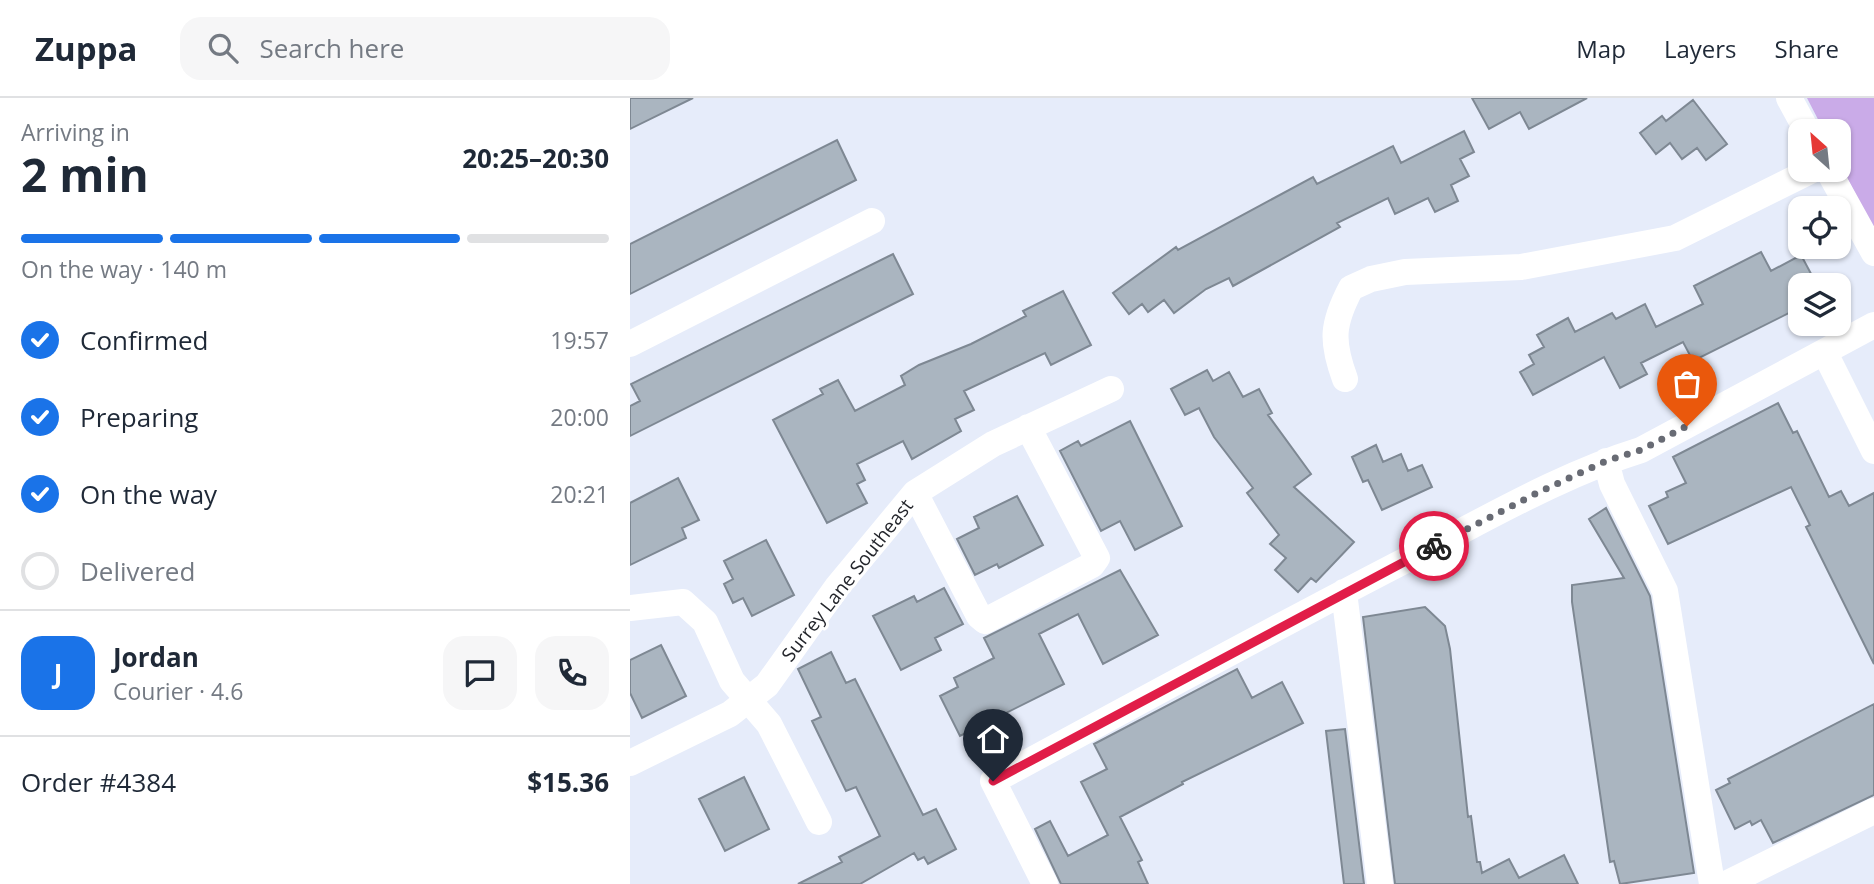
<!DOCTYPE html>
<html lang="en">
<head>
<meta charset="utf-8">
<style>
	:root { --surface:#fff; --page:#f6f6f7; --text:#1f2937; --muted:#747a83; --line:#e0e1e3; --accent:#1a73e8 }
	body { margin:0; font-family:"Open Sans",sans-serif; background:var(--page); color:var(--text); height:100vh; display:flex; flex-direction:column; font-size:26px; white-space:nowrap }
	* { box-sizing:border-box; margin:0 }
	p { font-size:23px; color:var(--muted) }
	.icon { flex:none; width:38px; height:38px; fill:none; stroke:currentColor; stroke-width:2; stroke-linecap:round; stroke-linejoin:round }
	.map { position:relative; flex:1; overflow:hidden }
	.side { display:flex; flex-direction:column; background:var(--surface); width:630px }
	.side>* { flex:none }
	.needle { width:46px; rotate:333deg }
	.tools { position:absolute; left:1158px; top:21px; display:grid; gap:14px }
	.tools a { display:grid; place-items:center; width:63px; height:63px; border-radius:14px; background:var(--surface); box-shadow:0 2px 5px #0004; font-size:35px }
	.pin { position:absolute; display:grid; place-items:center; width:60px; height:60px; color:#fff; margin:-72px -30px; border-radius:50% 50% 50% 0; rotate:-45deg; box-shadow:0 0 7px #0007 }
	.pin .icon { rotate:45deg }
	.courier { position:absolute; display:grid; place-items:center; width:70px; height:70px; margin:-35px; border:5px solid #e11d48; border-radius:50%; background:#fff; color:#222; box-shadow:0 2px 9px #0007 }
	.overview em { font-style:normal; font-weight:700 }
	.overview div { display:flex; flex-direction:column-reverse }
	.overview { display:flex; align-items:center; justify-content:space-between; height:119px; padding:0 21px }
	h1 { font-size:46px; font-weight:700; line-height:52px }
	.bar { display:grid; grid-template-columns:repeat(4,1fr); gap:10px 7px; align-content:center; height:84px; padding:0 21px }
	.bar i { height:9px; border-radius:5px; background:var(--line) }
	.bar .selected { background:var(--accent) }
	.bar p { grid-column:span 4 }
	.line { display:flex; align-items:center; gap:18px; padding:0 21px; border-top:2px solid var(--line) }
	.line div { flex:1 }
	.round { display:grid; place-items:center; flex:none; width:74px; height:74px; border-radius:21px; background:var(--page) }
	ol { padding:0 21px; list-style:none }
	li { display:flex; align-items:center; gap:21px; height:77px }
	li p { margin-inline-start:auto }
	li .icon { padding:7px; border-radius:50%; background:var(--accent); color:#fff; stroke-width:4 }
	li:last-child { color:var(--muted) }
	li i { width:38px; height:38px; border:4px solid var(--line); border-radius:50% }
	header { display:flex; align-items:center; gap:42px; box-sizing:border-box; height:98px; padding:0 35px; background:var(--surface); border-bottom:2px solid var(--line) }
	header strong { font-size:33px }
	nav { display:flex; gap:38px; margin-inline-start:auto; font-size:24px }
	.search { width:490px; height:63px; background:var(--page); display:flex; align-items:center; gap:18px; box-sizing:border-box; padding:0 24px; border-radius:21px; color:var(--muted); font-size:26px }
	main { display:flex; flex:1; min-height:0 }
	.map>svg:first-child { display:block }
</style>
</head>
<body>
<header>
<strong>Zuppa</strong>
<div class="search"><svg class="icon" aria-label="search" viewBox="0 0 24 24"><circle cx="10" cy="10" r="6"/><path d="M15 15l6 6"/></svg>Search here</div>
<nav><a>Map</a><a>Layers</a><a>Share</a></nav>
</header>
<main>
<section class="side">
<div class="overview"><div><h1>2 min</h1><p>Arriving in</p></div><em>20:25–20:30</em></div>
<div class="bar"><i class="selected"></i><i class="selected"></i><i class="selected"></i><i></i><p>On the way · 140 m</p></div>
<ol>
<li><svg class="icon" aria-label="check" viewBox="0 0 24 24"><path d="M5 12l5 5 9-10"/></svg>Confirmed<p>19:57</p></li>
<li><svg class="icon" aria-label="check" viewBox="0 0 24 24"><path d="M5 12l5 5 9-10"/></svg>Preparing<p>20:00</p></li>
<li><svg class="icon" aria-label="check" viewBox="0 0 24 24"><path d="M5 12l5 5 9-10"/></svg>On the way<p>20:21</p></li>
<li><i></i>Delivered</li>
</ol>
<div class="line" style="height:126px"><b class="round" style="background:var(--accent);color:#fff">J</b><div><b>Jordan</b><p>Courier · 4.6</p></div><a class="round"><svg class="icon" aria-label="chat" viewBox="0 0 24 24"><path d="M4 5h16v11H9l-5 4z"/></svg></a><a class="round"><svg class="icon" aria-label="phone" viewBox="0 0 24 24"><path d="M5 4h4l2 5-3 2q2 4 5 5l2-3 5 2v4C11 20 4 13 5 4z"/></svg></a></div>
<div class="line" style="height:91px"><div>Order #4384</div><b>$15.36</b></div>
</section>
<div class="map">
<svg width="1244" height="786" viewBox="0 0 1244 786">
	<rect width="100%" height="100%" fill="#e6ecfa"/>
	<path fill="#caabe8" d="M 1177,0 L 1244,0 L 1244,132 L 1209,64 L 1209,33 L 1194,33 Z"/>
	<path fill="#aab5c0" stroke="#7e8893" stroke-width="2" d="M 0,0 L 63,0 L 0,31 Z
		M 842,0 L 957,0 L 899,31 L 890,14 L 859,31 Z
		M 1063,2 L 1097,46 L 1076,62 L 1067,50 L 1052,61 L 1040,45 L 1026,56 L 1010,35 L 1032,18 L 1036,23 Z
		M 834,33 L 844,54 L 830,61 L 839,78 L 821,87 L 828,103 L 805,114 L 798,100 L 765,116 L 758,100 L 707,125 L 710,129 L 603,188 L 599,180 L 576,191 L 544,215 L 534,202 L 518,214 L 512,206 L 499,216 L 483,195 L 546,149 L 548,152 L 683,79 L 687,86 L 763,48 L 771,65 Z
		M 207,42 L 226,82 L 0,196 L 0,146 Z
		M 1131,154 L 1141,173 L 1171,157 L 1187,187 L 1171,187 L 1171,209 L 1063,263 L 1053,244 L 1011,265 L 1017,276 L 990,290 L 974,259 L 903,297 L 890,274 L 904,266 L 899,257 L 914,249 L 907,237 L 938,220 L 945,234 L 982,215 L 986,221 L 1015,206 L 1026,229 L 1073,206 L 1064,188 Z
		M 263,156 L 283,196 L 0,338 L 0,308 L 10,303 L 1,286 Z
		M 433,193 L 461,247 L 421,267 L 415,255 L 334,293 L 344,312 L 325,321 L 331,333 L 282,361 L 273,343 L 227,366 L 235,382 L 227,386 L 237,405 L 197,425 L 143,322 L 193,296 L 190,291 L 208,282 L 225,313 L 275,287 L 271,278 L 289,267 L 341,246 L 396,218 L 393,213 Z
		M 577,272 L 583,283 L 599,274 L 613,299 L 629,291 L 642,315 L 638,317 L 681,376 L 664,389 L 724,444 L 686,484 L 681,480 L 668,494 L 645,472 L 656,460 L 640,446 L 649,437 L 617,395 L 623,390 L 584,339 L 569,310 L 555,317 L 541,291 Z
		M 1148,305 L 1163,335 L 1167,333 L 1199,399 L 1211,393 L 1219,408 L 1244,395 L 1244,566 L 1176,429 L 1180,427 L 1161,389 L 1038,446 L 1019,408 L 1038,399 L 1036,394 L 1056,385 L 1043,359 Z
		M 500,323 L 552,428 L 505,452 L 490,423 L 471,433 L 430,353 L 448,343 L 451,348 Z
		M 746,347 L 753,364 L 771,356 L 778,373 L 792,367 L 802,389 L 752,412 L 738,382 L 733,384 L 722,359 Z
		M 48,380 L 69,422 L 52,430 L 56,440 L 0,467 L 0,405 Z
		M 387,398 L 413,447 L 369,470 L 367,466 L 345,477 L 327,441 L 349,430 L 344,419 Z
		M 976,410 L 1020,498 L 1064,775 L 990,786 L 984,763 L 980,764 L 942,504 L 942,487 L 994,480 L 959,421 Z
		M 136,442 L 164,497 L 122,518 L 113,500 L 103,505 L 94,486 L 103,481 L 94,463 Z
		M 490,472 L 528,537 L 473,566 L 448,516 L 409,536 L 434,586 L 330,638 L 310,598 L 328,589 L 324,580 L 364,560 L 354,540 Z
		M 314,490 L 333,526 L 305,540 L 311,552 L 271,572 L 243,518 L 284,498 L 287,504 Z
		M 795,509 L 815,528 L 820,551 L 838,719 L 841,718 L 847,764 L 850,764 L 852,775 L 879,761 L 889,780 L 934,757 L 948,786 L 765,786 L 733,519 Z
		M 31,547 L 56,598 L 12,620 L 0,595 L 0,562 Z
		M 201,554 L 216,585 L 225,581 L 293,717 L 306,711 L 326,751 L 298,766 L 294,759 L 288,762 L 284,755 L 230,786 L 168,786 L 212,764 L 209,759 L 250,738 L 226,689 L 216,693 L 182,623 L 191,619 L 168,571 Z
		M 607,571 L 622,600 L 652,584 L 673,625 L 552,684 L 553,686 L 490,719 L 512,762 L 508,764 L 518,786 L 431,786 L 405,731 L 420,723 L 438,758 L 478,737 L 451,684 L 477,671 L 464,646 Z
		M 1244,606 L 1244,697 L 1143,745 L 1131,722 L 1122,727 L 1120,723 L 1105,731 L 1086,692 L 1100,685 L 1098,681 Z
		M 715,631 L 734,786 L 714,786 L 696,633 Z
		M 114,679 L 139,731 L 95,753 L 69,701 Z"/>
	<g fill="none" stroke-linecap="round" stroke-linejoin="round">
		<path stroke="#fff" stroke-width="26" d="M 1159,0 L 1177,33
			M 1198,72 L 1244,155
			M 0,246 L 242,123
			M 1195,255 L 1244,353
			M 715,281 C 701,243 702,226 721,190 L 741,181 L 775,174 L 891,169 L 1045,140 L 1182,72
			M 976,363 L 982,386 L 1035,493 L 1082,786
			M 285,395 L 349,518 L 355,523 L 462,467 L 467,460 L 398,329
			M 714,494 L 750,786
			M 0,510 L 53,504 L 75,524 L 102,583 L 139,626 L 189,724
			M 0,665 L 100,616 L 137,587 L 207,489 L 285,395 L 363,346 L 481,291
			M 415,786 L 363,683 C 502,608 640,532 780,460 C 855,422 930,377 1011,352 L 1244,227
			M 1096,786 L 1244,713"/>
	</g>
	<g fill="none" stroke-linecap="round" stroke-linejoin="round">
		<path stroke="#686b74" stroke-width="7" stroke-dasharray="0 12.6" d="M 804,448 L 907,395 L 976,363 L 1011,352 L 1057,328"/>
		<path stroke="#e11d48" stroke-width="9" d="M 363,683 L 804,448"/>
	</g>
	<g text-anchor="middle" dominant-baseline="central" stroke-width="6" stroke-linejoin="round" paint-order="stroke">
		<g font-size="19" fill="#24262c" stroke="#fff">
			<text transform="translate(217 482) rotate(-52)">Surrey Lane Southeast</text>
		</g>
	</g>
</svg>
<div class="tools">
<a><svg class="needle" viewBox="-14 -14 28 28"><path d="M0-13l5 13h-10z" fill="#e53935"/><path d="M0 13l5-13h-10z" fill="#747a83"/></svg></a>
<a><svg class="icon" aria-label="locate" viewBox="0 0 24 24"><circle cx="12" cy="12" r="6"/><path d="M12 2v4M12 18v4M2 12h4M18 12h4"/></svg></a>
<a><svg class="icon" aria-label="layers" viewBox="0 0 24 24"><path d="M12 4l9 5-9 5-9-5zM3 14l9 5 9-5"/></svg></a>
</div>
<div class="pin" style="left:1057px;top:328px;background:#ea580c"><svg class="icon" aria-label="bag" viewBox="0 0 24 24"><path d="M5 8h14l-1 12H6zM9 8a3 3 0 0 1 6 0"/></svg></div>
<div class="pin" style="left:363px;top:683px;background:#1f2937"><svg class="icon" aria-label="home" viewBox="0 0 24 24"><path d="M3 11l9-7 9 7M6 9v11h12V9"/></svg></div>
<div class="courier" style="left:804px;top:448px"><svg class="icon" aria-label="bike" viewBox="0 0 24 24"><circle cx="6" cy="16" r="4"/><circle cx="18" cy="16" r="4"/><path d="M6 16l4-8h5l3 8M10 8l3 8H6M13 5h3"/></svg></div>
</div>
</main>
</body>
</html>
